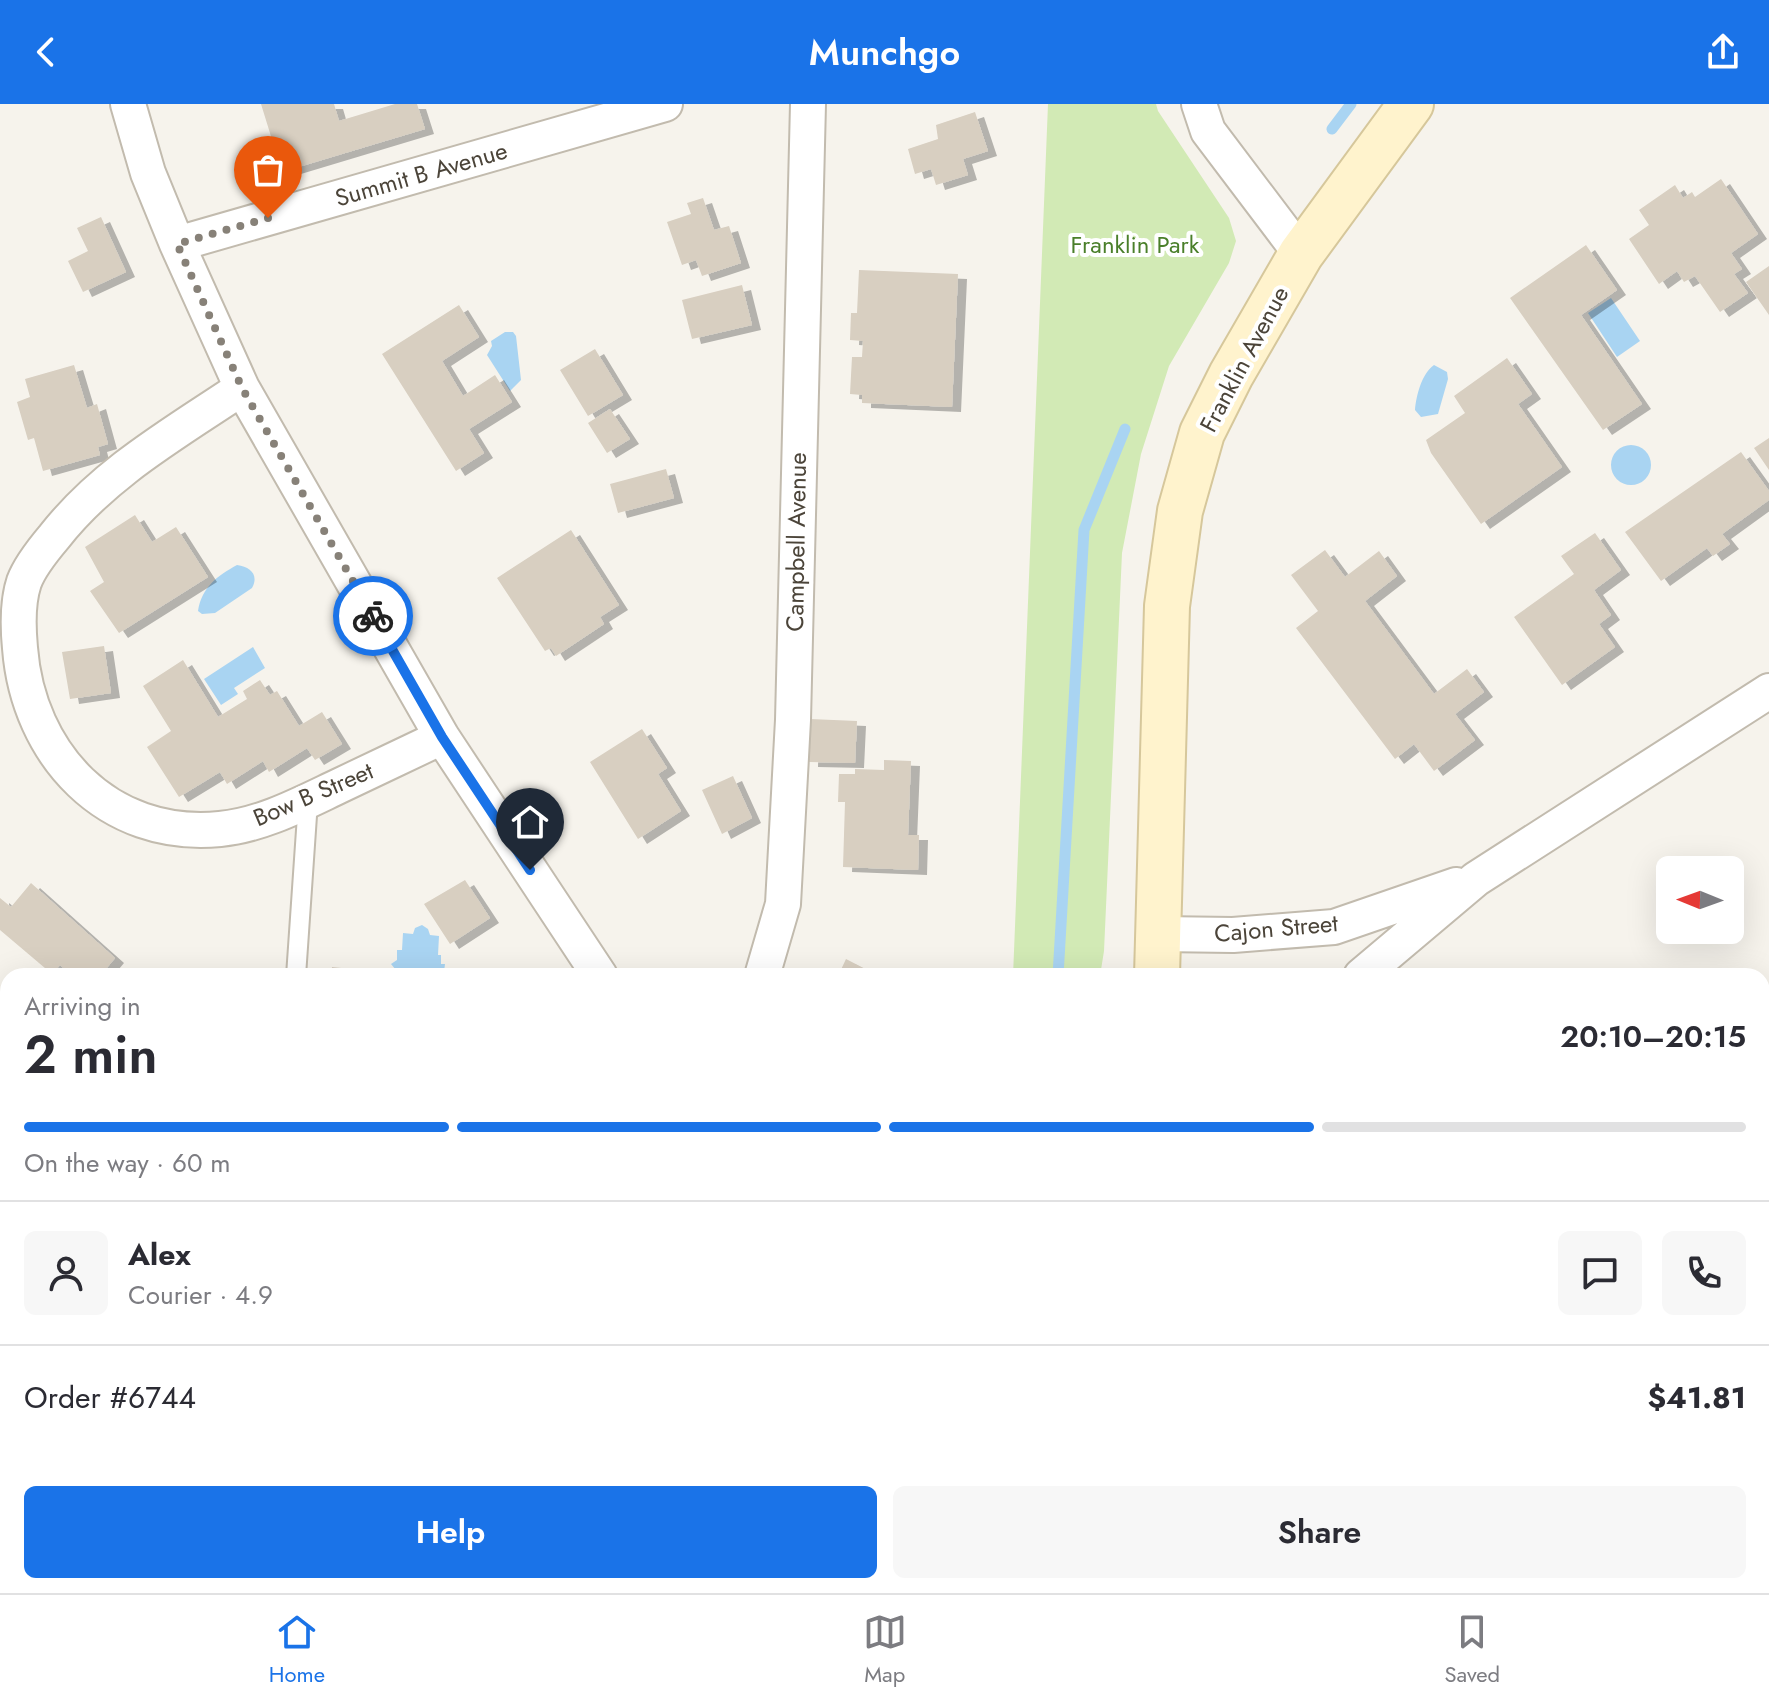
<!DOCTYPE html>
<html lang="en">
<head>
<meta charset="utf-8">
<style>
	:root { --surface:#fff; --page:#f7f7f7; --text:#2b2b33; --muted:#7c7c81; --line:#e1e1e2; --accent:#1a73e8 }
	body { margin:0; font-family:Jost,sans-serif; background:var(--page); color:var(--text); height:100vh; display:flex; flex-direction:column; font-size:30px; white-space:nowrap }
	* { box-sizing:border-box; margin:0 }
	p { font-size:26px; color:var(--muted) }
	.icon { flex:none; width:44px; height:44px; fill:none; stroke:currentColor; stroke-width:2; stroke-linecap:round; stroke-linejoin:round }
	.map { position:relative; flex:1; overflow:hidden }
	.panel { position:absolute; left:0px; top:864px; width:1770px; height:626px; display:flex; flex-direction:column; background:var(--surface); border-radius:24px 24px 0 0; box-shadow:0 8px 32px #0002 }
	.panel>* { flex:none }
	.needle { width:52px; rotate:271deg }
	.fabs { position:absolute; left:1656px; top:752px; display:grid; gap:16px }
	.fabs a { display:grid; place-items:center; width:88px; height:88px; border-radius:12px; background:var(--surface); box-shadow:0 8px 32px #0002; font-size:40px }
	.pin { position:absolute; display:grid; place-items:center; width:68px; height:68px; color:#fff; margin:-82px -34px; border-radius:50% 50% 50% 0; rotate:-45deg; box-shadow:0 0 8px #0007 }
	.pin .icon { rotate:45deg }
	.courier { position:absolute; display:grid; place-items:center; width:80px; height:80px; margin:-40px; border:6px solid #1a73e8; border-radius:50%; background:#fff; color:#222; box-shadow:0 2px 10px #0007 }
	.head em { font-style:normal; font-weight:600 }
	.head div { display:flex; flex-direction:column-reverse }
	.head { display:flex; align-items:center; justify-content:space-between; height:136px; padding:0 24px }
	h1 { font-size:52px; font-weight:600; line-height:60px }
	.bar { display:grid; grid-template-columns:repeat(4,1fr); gap:12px 8px; align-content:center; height:96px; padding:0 24px }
	.bar i { height:10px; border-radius:6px; background:var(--line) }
	.bar .selected { background:var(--accent) }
	.bar p { grid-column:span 4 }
	.line { display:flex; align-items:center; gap:20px; padding:0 24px; border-top:2px solid var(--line) }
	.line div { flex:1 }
	.round { display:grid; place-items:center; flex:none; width:84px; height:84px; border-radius:12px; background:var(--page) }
	.action { display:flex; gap:16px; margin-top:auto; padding:16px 24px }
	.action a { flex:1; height:92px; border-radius:12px; background:var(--accent); color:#fff; font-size:32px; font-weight:600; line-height:92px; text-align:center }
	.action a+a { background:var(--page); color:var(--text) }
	header { display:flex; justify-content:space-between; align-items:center; height:104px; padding:0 24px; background:var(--accent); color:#fff; font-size:36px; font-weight:600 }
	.dock { display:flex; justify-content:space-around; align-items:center; height:112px; border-top:2px solid var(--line); background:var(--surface); font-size:22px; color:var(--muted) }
	.dock a { display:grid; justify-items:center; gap:4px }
	.dock .selected { color:var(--accent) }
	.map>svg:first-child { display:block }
</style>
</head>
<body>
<header><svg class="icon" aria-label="back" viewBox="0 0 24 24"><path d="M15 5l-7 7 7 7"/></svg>Munchgo<svg class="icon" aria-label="share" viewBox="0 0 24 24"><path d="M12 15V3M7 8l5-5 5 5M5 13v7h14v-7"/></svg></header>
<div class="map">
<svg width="1769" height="1489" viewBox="0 0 1769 1489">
	<defs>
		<filter id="shadow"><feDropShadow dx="9" dy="5" stdDeviation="0" flood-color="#0004"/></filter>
	</defs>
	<rect width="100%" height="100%" fill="#f6f3ec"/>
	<path fill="#d2eab5" d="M 1048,0 L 1156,0 L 1158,7 L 1229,114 L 1236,137 L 1229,159 L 1169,262 L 1141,350 L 1122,449 L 1104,847 L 1100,872 L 1013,872 Z
		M 682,1482 L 1566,1482 L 1567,1489 L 671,1489 Z"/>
	<path fill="#a9d4f2" d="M 1611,194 L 1640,237 L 1617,253 L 1588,209 Z
		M 505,228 L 513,228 L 516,232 L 521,276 L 510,287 L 487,251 L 492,242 L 491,237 Z
		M 1434,261 L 1447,268 L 1448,275 L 1438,310 L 1421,313 L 1415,306 C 1416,292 1422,269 1434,261 Z
		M1611 361a20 20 0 1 1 40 0a20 20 0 1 1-40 0Z
		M 237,461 C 251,463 259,471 252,484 L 215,509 L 202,510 L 198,507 C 202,483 217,472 237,461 Z
		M 253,543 L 265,564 L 234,584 L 238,590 L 221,601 L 204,575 Z
		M 422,821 L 428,825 L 430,831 L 439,832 L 438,851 L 441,851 L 441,860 L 445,860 L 444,868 L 438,872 L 396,872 L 396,866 L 391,860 L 397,856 L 397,846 L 402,846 L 403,829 L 413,830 L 415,824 Z"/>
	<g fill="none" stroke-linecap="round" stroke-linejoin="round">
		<path stroke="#a9d4f2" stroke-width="11" d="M 1332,25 L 1351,0
			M 1058,872 L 1084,426 L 1125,325
			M 973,1489 L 978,1482"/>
	</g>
	<path fill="#d8cfc1" filter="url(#shadow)" d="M 261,0 L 334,0 L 339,17 L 395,0 L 417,0 L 425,25 L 282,68 Z
		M 975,8 L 988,47 L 963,55 L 968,71 L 936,81 L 931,65 L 915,70 L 908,45 L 938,35 L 936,21 Z
		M 1721,75 L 1758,130 L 1731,149 L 1742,165 L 1734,170 L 1748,189 L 1720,208 L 1695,172 L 1684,178 L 1677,167 L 1659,180 L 1629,135 L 1649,121 L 1639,106 L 1675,81 L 1683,94 L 1692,88 L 1695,93 Z
		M 703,94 L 714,126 L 729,122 L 741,159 L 702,172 L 696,156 L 682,161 L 667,118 L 691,110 L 687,99 Z
		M 101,113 L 126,168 L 83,188 L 68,157 L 88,147 L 77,124 Z
		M 1586,141 L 1617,186 L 1581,211 L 1642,300 L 1603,326 L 1510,194 Z
		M 1769,162 L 1769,211 L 1746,178 Z
		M 859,166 L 958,170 L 952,303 L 862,299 L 862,291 L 850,290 L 852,253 L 862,253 L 863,237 L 850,236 L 851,209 L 857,209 Z
		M 742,181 L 752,221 L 692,235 L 682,196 Z
		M 459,201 L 479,233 L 442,257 L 463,292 L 495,271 L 512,298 L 469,325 L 484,349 L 456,367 L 382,250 Z
		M 595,245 L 623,291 L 588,312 L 560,266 Z
		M 1507,254 L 1532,290 L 1518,300 L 1562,363 L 1481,420 L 1431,349 L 1426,336 L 1465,309 L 1454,292 Z
		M 74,261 L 87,304 L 97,300 L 108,340 L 98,343 L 100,351 L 43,367 L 34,334 L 28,336 L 17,298 L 30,293 L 25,275 Z
		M 610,305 L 630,335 L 607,349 L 588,319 Z
		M 1769,334 L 1769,366 L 1754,344 Z
		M 1741,348 L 1769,387 L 1769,396 L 1722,430 L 1730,440 L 1713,452 L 1707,444 L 1661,477 L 1625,428 Z
		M 666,365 L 674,394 L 618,409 L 610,380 Z
		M 135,411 L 152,438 L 176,423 L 208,473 L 119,529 L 90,487 L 104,478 L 85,443 Z
		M 571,426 L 619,501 L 600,513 L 604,520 L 556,552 L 551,544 L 545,547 L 497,474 Z
		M 1595,429 L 1621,466 L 1594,486 L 1611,511 L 1599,520 L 1615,543 L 1562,581 L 1514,513 L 1574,470 L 1561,452 Z
		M 1325,446 L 1345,473 L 1379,447 L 1397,472 L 1365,497 L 1434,590 L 1467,565 L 1484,588 L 1455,610 L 1475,636 L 1434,667 L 1414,640 L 1395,655 L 1296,524 L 1318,507 L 1291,471 Z
		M 104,542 L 111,589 L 70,595 L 62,548 Z
		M 183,556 L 218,613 L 247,595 L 243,587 L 260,576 L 270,591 L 277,587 L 299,622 L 322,608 L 342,640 L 315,656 L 307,644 L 269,668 L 263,657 L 227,680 L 220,668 L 179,693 L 147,643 L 171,627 L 143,582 Z
		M 810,615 L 857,617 L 855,659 L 809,658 Z
		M 642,625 L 667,664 L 658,670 L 681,707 L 638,735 L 590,658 Z
		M 884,656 L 911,657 L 908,731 L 919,731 L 918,766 L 843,763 L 845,698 L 838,698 L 839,670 L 855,670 L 855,665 L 884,666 Z
		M 733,672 L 752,714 L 722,730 L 702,686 Z
		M 465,776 L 490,814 L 450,840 L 424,800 Z
		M 31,779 L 115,854 L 100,872 L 72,872 L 60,861 L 52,870 L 0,826 L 0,794 L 11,803 Z
		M 846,855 L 879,872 L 838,872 Z
		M 332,863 L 369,867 L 368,872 L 331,872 Z"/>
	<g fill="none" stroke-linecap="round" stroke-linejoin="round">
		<defs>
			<path id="lane" d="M 296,872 L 308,697
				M 210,1482 L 221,1489"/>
			<path id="street" d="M 128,0 L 148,69 L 177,140 L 242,284 L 442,633 L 600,872
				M 1199,0 L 1208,27 L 1301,150
				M 177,140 L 665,0
				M 242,284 C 175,329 104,369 54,433 C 43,446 30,462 24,478 C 17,499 18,523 20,544 C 28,650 107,736 220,725 C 262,721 301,700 339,682 C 373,666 408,649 442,633
				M 1159,830 L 1233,831 L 1334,823 L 1456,781
				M 762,872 L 783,800 L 793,616 L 808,0
				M 1361,872 L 1476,775 L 1769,587
				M 1516,1482 L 1530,1489
				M 1191,1489 L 1193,1482
				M 1591,1489 L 1592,1482"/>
			<path id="secondary" d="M 1157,872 L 1167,502 L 1180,407 L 1202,329 L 1231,271 L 1301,150 L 1411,0
				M 592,1489 L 603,1482"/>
		</defs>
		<use href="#lane" stroke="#c2bbae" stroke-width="22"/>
		<use href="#street" stroke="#c2bbae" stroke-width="38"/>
		<use href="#secondary" stroke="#d6c79b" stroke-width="48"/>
		<path stroke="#c4b79f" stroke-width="5" stroke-dasharray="4 4" stroke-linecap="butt" d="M 1027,1489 L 1030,1482"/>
		<use href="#lane" stroke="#fff" stroke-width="18"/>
		<use href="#street" stroke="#fff" stroke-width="34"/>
		<use href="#secondary" stroke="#fff3cd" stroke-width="44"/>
	</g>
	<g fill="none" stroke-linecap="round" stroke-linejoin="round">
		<path stroke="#878178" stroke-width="8" stroke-dasharray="0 14.4" d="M 268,114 L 177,140 L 242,284 L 373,512"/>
		<path stroke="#1a73e8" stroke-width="10" d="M 373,512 L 442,633 L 530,766"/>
	</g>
	<g text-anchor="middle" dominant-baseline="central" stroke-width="8" stroke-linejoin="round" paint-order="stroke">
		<g font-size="24" fill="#4b4439" stroke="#fff">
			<text transform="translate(421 70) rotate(-16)">Summit B Avenue</text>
			<text transform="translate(1244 255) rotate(-62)">Franklin Avenue</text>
			<text transform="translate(796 438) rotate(-89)">Campbell Avenue</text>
			<text transform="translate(313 690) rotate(-23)">Bow B Street</text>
			<text transform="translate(1276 824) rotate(-5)">Cajon Street</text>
		</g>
		<g font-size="24" fill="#4a7f2a" stroke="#fff">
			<text x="1135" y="140">Franklin Park</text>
		</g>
	</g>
</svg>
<div class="fabs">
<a><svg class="needle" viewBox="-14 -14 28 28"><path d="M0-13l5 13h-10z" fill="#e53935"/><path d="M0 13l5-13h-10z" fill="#7c7c81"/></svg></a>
</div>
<div class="pin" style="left:268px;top:114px;background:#ea580c"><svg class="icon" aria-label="bag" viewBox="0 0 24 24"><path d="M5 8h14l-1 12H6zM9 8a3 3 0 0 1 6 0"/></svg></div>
<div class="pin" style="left:530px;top:766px;background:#1f2937"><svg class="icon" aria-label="home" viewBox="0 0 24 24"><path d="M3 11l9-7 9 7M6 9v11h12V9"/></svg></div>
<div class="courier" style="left:373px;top:512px"><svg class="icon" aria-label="bike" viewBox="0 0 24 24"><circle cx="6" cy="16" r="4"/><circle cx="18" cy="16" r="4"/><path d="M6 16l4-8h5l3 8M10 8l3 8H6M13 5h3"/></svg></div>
<section class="panel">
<div class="head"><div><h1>2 min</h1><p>Arriving in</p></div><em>20:10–20:15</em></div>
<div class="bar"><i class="selected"></i><i class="selected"></i><i class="selected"></i><i></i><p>On the way · 60 m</p></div>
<div class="line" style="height:144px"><a class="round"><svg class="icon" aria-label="person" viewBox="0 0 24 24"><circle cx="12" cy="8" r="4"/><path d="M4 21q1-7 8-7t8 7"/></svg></a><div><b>Alex</b><p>Courier · 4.9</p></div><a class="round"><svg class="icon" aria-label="chat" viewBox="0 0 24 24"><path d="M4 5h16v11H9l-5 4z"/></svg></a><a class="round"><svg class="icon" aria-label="phone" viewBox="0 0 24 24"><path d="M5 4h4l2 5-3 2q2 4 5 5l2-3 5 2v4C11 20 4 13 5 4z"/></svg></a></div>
<div class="line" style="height:104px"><div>Order #6744</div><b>$41.81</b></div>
<div class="action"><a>Help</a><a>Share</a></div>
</section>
</div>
<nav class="dock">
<a class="selected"><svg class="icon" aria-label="home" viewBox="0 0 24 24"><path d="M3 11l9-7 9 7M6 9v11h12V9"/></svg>Home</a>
<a><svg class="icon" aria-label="map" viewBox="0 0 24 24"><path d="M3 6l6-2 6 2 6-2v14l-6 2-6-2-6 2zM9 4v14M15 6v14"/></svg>Map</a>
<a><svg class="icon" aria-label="saved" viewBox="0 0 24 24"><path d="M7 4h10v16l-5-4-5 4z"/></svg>Saved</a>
</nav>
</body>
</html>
